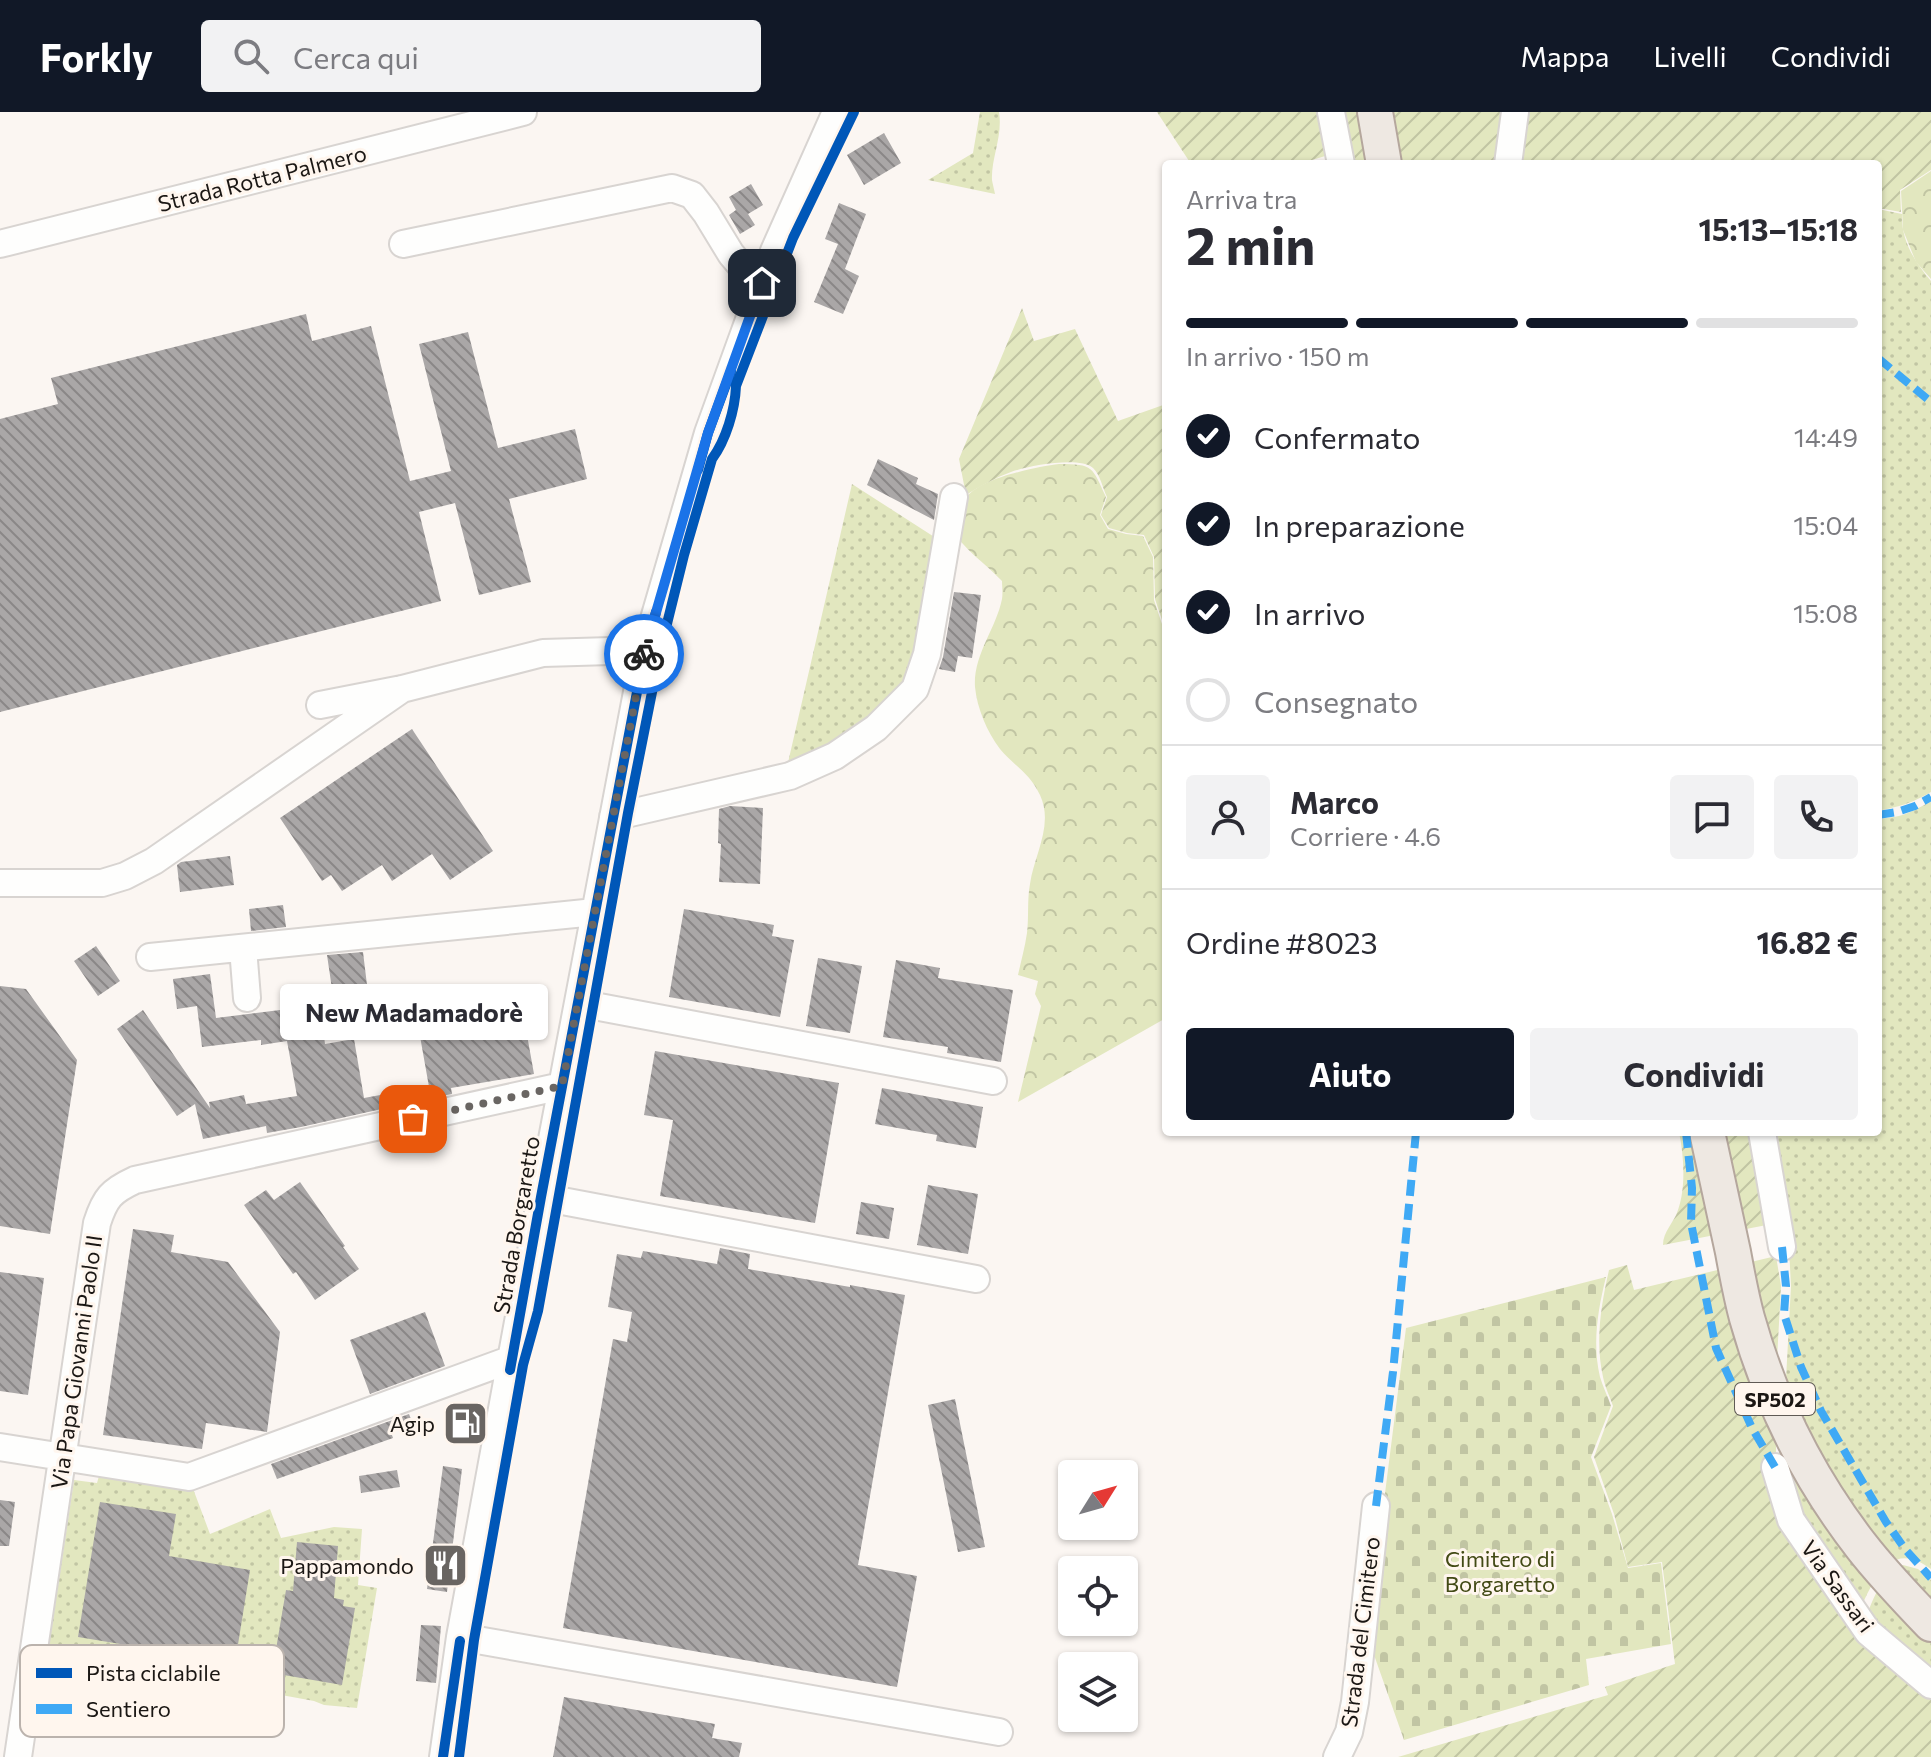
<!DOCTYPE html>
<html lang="it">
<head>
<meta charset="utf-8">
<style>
	:root { --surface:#fff; --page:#f2f2f3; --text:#2b2b33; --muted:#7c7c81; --line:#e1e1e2; --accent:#111827 }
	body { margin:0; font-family:Commissioner,sans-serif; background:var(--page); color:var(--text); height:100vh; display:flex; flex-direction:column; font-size:30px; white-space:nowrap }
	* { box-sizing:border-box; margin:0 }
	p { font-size:26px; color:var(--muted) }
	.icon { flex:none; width:44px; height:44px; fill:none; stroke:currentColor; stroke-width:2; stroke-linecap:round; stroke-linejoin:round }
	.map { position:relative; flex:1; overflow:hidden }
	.sheet { position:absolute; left:1162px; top:48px; width:720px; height:976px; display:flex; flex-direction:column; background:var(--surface); border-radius:8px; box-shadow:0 2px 6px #0004 }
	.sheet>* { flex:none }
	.needle { width:52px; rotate:53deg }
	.fabs { position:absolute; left:1058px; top:1348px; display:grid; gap:16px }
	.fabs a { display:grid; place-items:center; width:80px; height:80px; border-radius:8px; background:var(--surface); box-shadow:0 2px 6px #0004; font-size:40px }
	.pin { position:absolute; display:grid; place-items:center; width:68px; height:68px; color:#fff; margin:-34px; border-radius:16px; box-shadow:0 4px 12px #0006 }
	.courier { position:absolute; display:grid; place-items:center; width:80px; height:80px; margin:-40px; border:6px solid #1a73e8; border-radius:50%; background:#fff; color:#222; box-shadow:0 2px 10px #0007 }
	.bubble { position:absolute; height:56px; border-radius:8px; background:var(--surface); box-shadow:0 2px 6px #0004; font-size:26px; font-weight:700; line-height:56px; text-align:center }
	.summary em { font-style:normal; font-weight:700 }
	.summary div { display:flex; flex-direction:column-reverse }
	.summary { display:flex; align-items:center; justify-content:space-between; height:136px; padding:0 24px }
	h1 { font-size:52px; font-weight:700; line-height:60px }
	.bar { display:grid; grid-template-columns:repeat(4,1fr); gap:12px 8px; align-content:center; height:96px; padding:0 24px }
	.bar i { height:10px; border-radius:6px; background:var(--line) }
	.bar .on { background:var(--accent) }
	.bar p { grid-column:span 4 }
	.line { display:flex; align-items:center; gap:20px; padding:0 24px; border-top:2px solid var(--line) }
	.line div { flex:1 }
	.round { display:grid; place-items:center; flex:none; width:84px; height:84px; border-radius:8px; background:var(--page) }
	ol { padding:0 24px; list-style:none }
	li { display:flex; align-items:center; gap:24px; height:88px }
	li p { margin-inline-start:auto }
	li .icon { padding:8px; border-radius:50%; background:var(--accent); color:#fff; stroke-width:4 }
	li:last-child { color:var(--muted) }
	li i { width:44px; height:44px; border:4px solid var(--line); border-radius:50% }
	.primary-button { display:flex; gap:16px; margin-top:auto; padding:16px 24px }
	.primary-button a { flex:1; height:92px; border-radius:8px; background:var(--accent); color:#fff; font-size:32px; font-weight:700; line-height:92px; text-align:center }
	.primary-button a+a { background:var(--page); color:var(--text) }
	header { display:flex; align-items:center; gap:48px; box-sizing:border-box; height:112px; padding:0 40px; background:var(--accent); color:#fff }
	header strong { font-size:38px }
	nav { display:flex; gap:44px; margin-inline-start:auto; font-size:28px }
	.search { width:560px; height:72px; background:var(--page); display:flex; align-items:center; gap:20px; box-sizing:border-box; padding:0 28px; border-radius:8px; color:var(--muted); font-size:30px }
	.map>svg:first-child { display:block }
</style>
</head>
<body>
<header>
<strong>Forkly</strong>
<div class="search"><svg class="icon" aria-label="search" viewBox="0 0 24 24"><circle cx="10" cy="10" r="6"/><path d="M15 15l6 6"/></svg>Cerca qui</div>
<nav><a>Mappa</a><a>Livelli</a><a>Condividi</a></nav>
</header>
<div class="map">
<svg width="1931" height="1645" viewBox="0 0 1931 1645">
	<defs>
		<pattern id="grass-dots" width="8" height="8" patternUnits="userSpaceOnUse" patternTransform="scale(2)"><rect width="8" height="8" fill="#e2e7bf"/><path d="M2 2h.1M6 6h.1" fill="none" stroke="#c1c5a3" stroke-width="1.8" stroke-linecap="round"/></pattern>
		<pattern id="forest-crowns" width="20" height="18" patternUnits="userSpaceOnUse" patternTransform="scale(2)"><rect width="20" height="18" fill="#e2e7bf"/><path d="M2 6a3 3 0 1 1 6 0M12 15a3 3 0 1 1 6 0" fill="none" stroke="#c1c5a3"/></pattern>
		<pattern id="cemetery-stones" width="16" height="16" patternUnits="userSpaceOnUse" patternTransform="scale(2)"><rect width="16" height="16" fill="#e2e7bf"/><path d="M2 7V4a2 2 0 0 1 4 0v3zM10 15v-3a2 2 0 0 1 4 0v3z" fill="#c1c5a3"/></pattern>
		<pattern id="garden-furrows" width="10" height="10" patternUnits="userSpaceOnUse" patternTransform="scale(2)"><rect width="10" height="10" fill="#e2e7bf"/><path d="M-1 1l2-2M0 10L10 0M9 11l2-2" fill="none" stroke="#c1c5a3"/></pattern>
		<pattern id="building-back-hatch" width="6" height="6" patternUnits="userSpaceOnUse" patternTransform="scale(2)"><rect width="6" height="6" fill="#aaa7a7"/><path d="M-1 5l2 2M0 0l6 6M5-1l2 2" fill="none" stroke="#8a8787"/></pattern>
	</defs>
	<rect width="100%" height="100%" fill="#fbf6f2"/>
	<path fill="url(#grass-dots)" d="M 980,0 L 999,0 C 1003,24 991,46 992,68 C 992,69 995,81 995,82 L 928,68 L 973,41 Z
		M 1878,97 L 1902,102 C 1901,128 1914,149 1931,169 L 1931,680 C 1910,692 1901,694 1878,699 Z
		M 852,372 L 939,428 L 934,477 L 902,580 L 872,613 L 787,655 Z
		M 1931,689 L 1931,1457 C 1892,1428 1876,1463 1861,1495 L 1797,1402 L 1787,1368 L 1786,1267 L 1791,1174 L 1789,1136 L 1767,1020 L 1878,1020 L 1878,708 C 1885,705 1892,706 1899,704 C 1910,701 1921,695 1931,689 Z
		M 99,1364 L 192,1374 L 210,1422 L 270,1397 L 281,1426 L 334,1415 L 362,1417 L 358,1473 L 377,1476 L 357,1596 L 324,1593 L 314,1589 L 48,1540 L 74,1368 L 97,1371 Z
		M 1903,1453 L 1918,1457 L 1931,1468 L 1931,1563 L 1891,1529 L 1868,1500 C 1875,1483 1884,1459 1903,1453 Z"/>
	<path fill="url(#forest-crowns)" d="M 1931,59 L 1931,167 L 1916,150 L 1903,118 L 1901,79 Z
		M 1059,352 C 1094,352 1092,355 1106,385 L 1100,403 L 1108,417 L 1126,422 L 1143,424 L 1153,445 L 1154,488 L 1166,524 L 1166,906 L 1018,990 L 1041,894 L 1035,882 L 1038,869 L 1018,863 C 1021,849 1025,835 1027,821 C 1029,805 1027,788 1030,772 C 1034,743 1054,713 1040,683 C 1029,660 1014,654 1000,637 C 987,620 977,596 975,575 C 973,543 996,517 1002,487 C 1003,481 1002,474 1002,469 C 985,451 963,437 951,416 C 956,407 959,396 965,387 C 979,366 1036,355 1059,352 Z"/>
	<path fill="url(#cemetery-stones)" d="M 1606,1165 C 1598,1197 1592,1231 1600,1265 C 1603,1275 1608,1285 1611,1294 L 1591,1345 L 1612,1402 L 1628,1456 L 1661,1451 L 1671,1532 L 1586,1547 L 1589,1573 L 1404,1628 L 1367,1523 L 1406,1216 Z"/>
	<path fill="url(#garden-furrows)" d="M 1157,0 L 1510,0 L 1503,52 L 1354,52 L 1348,37 L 1299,52 L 1191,52 Z
		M 1521,0 L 1931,0 L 1931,58 L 1900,78 L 1901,100 L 1878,96 L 1878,52 L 1515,52 Z
		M 1022,196 L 1034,229 L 1075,217 L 1118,309 L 1166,292 L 1166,520 L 1155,487 L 1154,445 L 1144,423 L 1127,421 L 1109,416 L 1101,403 L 1107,385 C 1103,377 1100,362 1093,356 C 1079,344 1028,354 1011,360 C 995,366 980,374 966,383 L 959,347 Z
		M 1679,1020 L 1757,1020 L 1772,1112 L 1663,1133 C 1663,1119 1674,1111 1678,1098 C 1686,1075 1684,1044 1679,1020 Z
		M 1776,1144 L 1781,1174 L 1776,1266 L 1776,1370 L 1788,1407 L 1931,1578 L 1931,1645 L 1398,1645 L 1608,1583 L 1605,1575 L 1675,1552 L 1662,1450 L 1628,1455 L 1614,1402 L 1594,1345 L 1613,1294 C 1610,1285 1605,1275 1603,1265 C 1595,1229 1601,1193 1609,1158 L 1627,1153 L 1634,1178 Z"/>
	<path fill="url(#building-back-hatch)" d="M 884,21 L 901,51 L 864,73 L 847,43 Z
		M 751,72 L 763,93 L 748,102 L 755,113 L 740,122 L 729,103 L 736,98 L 729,85 Z
		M 839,91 L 866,102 L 845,157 L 859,164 L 843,202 L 814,190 L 838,132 L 825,127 Z
		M 306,202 L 312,229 L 371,214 L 410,369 L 451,359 L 419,232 L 468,220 L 498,336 L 575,317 L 587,367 L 509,387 L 531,470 L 479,483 L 455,391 L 419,400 L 441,489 L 0,600 L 0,307 L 58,292 L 51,266 Z
		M 878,347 L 918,366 L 916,372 L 938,382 L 934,408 L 867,373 Z
		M 954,480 L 981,483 L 972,546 L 958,544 L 955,560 L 939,557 L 943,545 Z
		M 412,617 L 493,739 L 450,768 L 432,742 L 392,769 L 382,753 L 342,779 L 331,763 L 322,769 L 280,706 Z
		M 730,694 L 763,696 L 760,772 L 719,770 L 721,732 L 718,731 L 719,697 Z
		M 230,744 L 234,773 L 180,780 L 177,753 L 181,750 Z
		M 283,793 L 286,815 L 251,819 L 249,797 Z
		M 684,797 L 774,813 L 772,824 L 794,828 L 780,905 L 669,885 Z
		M 96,834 L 120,869 L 98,884 L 74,849 Z
		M 363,840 L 367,873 L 332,877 L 327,843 Z
		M 818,846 L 862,854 L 850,921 L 806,914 Z
		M 896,848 L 940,856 L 938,866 L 1013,878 L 1001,950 L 947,941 L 948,935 L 883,925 Z
		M 210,862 L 216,906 L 304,895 L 303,886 L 319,884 L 325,932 L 354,927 L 364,986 L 402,979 L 404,992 L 301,1015 L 267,1021 L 266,1014 L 203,1027 L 195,992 L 177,1004 L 117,917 L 143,898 L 210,996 L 209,990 L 244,983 L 246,992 L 297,984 L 287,929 L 261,933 L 261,928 L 202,935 L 197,894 L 177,897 L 173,867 Z
		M 0,874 L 26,877 L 77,948 L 50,1122 L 0,1114 Z
		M 522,895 L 534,962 L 451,976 L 452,982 L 431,986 L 418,913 Z
		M 655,939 L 839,971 L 815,1111 L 660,1084 L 673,1008 L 644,1003 Z
		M 882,976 L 983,995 L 976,1036 L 936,1029 L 937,1023 L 875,1012 Z
		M 300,1070 L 345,1134 L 343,1135 L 359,1157 L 315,1188 L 296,1160 L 293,1162 L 244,1093 L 266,1078 L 274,1088 Z
		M 928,1073 L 978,1082 L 968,1142 L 917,1133 Z
		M 861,1090 L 894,1096 L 889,1127 L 856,1122 Z
		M 133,1117 L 174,1123 L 171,1140 L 228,1150 L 280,1220 L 267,1320 L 206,1311 L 202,1337 L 103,1323 Z
		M 720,1136 L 750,1142 L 748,1157 L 850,1175 L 850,1173 L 905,1183 L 858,1453 L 917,1464 L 897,1575 L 563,1516 L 613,1227 L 627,1230 L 632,1200 L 608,1195 L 617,1142 L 641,1146 L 643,1139 L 717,1152 Z
		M 0,1160 L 44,1166 L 28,1283 L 0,1279 Z
		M 425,1200 L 445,1254 L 370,1282 L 350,1228 Z
		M 955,1287 L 985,1435 L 958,1440 L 928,1293 Z
		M 409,1302 L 413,1312 L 391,1320 L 393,1326 L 277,1367 L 271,1352 Z
		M 443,1354 L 462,1357 L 447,1480 L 427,1477 Z
		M 397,1358 L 400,1375 L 361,1381 L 359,1364 Z
		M 0,1388 L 15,1390 L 9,1434 L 0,1434 Z
		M 100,1390 L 176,1402 L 169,1444 L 250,1458 L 235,1551 L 78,1525 Z
		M 297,1430 L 338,1434 L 334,1486 L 344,1488 L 343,1494 L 355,1496 L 342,1573 L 272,1561 L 286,1478 L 293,1479 Z
		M 421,1513 L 441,1514 L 436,1571 L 416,1569 Z
		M 564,1585 L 715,1612 L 712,1626 L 742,1631 L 739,1645 L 553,1645 Z"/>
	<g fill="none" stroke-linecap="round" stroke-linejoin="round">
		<defs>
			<path id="minor" d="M 1331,0 L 1341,52
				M 1508,52 L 1515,0
				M 0,132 L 523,0
				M 403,132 L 672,76 L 692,83 L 706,101 L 731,142 L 742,155 L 762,171
				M 320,593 L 402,577 L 543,541 L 645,538
				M 613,705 L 790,664 L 835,644 L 876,616 L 915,577 L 927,542 L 954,385
				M 0,771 L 102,771 L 125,764 L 154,749 L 402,577
				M 243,836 L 247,886
				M 150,845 L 595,800
				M 578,891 L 993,969
				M 1762,1020 L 1782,1135
				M 541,1085 L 976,1167
				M 0,1335 L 189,1365 L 512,1247
				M 1775,1355 L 1791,1408 L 1868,1520 L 1931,1573
				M 460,1525 L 999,1620
				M 18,1645 L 97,1111 C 105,1086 111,1079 135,1068 L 562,974
				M 443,1645 L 460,1525 L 541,1085 L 645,538 L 708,321 L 774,139 L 836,0
				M 1337,1645 L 1349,1620 L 1355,1590 L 1376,1394"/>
			<path id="major" d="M 1375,0 L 1384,52
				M 1707,1020 C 1716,1060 1724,1100 1733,1140 C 1737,1162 1741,1184 1747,1206 C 1770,1288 1809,1367 1862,1435 C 1883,1462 1907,1487 1931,1512"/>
		</defs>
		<use href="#minor" stroke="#d8d4d1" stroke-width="30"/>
		<use href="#major" stroke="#b5a79d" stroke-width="38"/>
		<use href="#minor" stroke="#fefefd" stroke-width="26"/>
		<use href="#major" stroke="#eee8e2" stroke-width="34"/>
		<path stroke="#3fa9f5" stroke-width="8" stroke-dasharray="16 8" stroke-linecap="butt" d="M 1878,246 L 1931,290
			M 1878,703 L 1897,700 L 1915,694 L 1931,685
			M 1686,1020 L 1692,1076 L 1691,1111 L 1716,1236 L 1752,1316 L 1775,1355
			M 1782,1135 L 1786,1174 L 1784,1202 L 1801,1255 L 1821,1299 L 1886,1410 L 1905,1437 L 1931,1466
			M 1376,1394 L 1393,1260 L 1416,1020"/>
		<defs>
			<path id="cycleway" d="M 698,358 L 708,321 L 731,259
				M 510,1258 L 541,1085 L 645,538 L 656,500
				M 443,1645 L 460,1529
				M 459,1645 L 474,1528 L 523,1253 L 538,1199 L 628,701 L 660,540 L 684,443 L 712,347 C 726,328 735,298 736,274 L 793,126 L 854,0"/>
		</defs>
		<use href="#cycleway" stroke="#fff6ee" stroke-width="15"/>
		<use href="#cycleway" stroke="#0057b8" stroke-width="10"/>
	</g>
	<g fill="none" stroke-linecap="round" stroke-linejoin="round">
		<path stroke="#696562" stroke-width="8" stroke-dasharray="0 14.4" d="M 413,1007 L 562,974 L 644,542"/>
		<path stroke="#1a73e8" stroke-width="10" d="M 644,542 L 708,321 L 762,171"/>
	</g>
	<defs>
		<symbol id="fuel-square" viewBox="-11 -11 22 22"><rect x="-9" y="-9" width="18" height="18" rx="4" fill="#696562" stroke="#fff6ee"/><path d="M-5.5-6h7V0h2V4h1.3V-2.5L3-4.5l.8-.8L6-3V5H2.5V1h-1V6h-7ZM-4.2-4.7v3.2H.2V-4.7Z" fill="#fff"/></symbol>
		<symbol id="restaurant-square" viewBox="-11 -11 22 22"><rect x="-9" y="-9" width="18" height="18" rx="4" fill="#696562" stroke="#fff6ee"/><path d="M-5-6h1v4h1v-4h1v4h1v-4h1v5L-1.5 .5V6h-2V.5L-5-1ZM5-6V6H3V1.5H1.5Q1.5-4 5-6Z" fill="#fff"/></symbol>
	</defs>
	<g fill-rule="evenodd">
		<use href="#fuel-square" x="440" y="1286" width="51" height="51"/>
		<use href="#restaurant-square" x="420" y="1428" width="51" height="51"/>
	</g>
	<g text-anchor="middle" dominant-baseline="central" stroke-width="6" stroke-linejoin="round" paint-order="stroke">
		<rect fill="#fff6ee" stroke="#5f5a55" stroke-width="2" x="1735" y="1271" width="80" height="32" rx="6"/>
		<g font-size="20" font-weight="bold" fill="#1b1714">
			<text x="1775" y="1287">SP502</text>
		</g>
		<g font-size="22" fill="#1b1714" stroke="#fff6ee">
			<text transform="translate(262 66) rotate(-14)">Strada Rotta Palmero</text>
			<text transform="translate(516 1113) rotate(-80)">Strada Borgaretto</text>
			<text transform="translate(76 1250) rotate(-82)">Via Papa Giovanni Paolo II</text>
			<text transform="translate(1838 1474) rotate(54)">Via Sassari</text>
			<text transform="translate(1360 1520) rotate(-83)">Strada del Cimitero</text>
		</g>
		<g font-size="22" fill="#1b1714" stroke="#fff6ee" text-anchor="end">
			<text x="435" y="1311">Agip</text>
			<text x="414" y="1453">Pappamondo</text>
		</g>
		<g font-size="22" fill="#424a15" stroke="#fff6ee">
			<text x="1500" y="1446">Cimitero di<tspan x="1500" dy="25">Borgaretto</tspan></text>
		</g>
	</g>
	<rect x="20" y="1533" width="264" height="92" rx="12" fill="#fff6ee" stroke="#bbb3ad" stroke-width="2"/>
	<rect x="36" y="1556" width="36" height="10" fill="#0057b8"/>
	<rect x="36" y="1592" width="36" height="10" fill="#3fa9f5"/>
	<g font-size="22" fill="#1b1714">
		<text x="86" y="1569">Pista ciclabile</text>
		<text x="86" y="1605">Sentiero</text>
	</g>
</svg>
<div class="fabs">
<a><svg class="needle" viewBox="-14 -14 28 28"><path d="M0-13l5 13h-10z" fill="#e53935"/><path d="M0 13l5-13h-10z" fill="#7c7c81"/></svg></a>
<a><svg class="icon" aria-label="locate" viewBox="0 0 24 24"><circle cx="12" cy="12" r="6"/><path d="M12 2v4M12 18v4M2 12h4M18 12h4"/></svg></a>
<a><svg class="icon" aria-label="layers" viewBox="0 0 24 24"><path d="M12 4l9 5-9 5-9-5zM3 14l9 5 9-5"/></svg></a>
</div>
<div class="pin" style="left:413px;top:1007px;background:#ea580c"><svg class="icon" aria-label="bag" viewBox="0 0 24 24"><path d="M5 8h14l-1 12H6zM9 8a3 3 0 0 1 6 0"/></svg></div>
<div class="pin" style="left:762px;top:171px;background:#1f2937"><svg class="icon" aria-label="home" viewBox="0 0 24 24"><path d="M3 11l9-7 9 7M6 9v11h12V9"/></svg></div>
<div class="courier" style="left:644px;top:542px"><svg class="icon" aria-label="bike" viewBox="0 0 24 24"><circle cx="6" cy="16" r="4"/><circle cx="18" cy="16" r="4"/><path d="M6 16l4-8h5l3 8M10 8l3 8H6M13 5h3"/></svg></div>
<div class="bubble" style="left:280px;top:872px;width:268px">New Madamadorè</div>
<section class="sheet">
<div class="summary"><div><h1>2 min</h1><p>Arriva tra</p></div><em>15:13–15:18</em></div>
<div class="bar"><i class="on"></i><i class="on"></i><i class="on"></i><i></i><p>In arrivo · 150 m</p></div>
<ol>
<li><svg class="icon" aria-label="check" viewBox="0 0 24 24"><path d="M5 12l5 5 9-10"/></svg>Confermato<p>14:49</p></li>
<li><svg class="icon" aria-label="check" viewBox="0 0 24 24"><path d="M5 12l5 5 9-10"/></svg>In preparazione<p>15:04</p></li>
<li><svg class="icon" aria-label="check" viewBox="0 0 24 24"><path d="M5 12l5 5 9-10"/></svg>In arrivo<p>15:08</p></li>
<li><i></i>Consegnato</li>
</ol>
<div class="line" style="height:144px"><a class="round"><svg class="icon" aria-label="person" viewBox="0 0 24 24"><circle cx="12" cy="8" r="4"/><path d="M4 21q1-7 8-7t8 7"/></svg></a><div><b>Marco</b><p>Corriere · 4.6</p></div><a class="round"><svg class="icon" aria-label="chat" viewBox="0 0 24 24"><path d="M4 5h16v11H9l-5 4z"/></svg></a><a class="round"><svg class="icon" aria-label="phone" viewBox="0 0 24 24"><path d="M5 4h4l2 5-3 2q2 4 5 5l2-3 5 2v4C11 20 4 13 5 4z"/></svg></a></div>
<div class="line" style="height:104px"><div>Ordine #8023</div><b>16.82 €</b></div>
<div class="primary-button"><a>Aiuto</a><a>Condividi</a></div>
</section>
</div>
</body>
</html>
